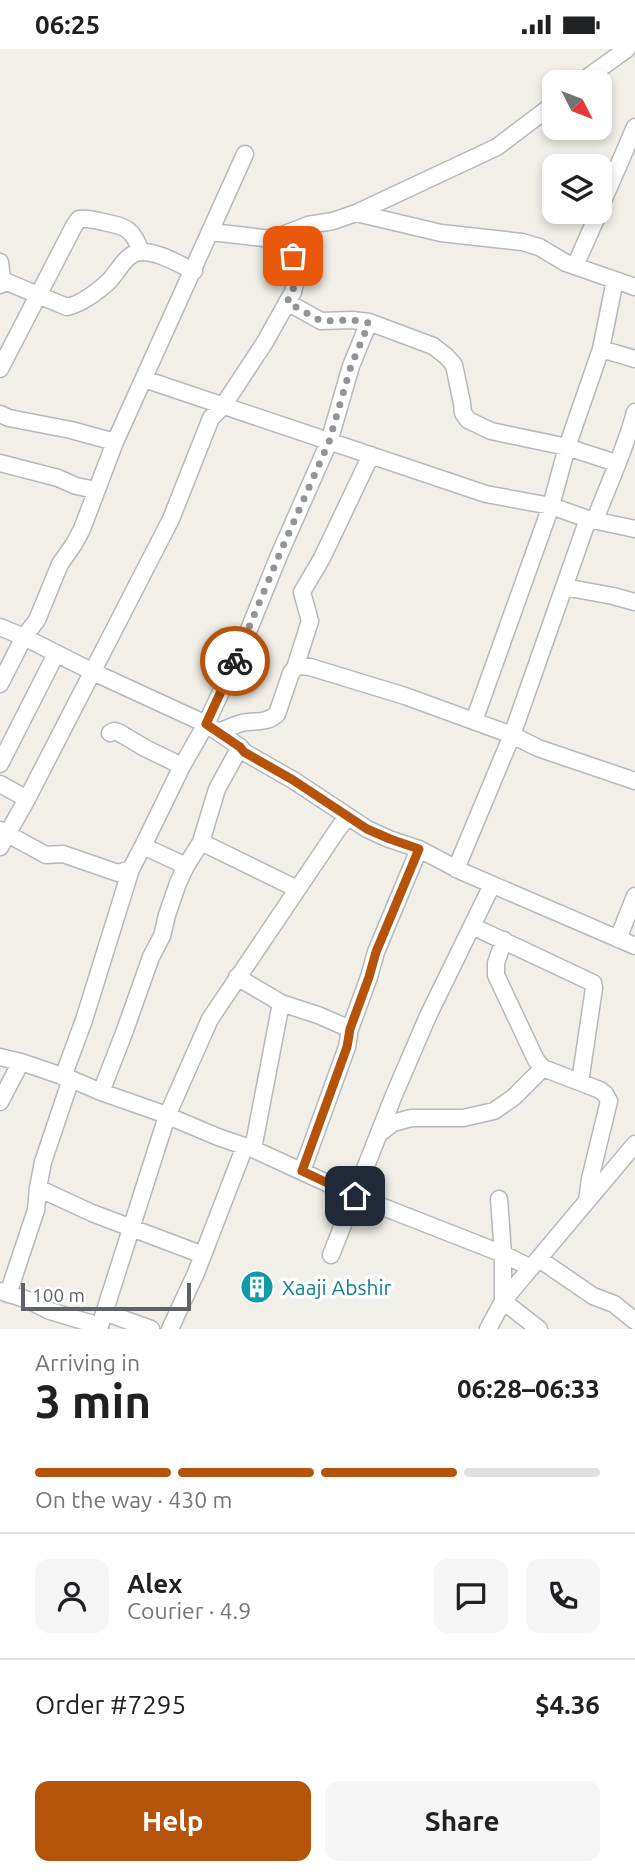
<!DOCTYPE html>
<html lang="en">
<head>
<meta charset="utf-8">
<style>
	:root { --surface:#fff; --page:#f6f6f6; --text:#202124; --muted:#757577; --line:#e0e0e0; --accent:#b45309 }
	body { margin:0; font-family:Ubuntu,sans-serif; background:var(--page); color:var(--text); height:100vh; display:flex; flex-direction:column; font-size:26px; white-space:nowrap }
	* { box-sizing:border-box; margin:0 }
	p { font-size:23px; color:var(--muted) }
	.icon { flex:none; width:38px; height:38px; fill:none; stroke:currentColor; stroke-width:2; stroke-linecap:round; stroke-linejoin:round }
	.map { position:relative; height:1280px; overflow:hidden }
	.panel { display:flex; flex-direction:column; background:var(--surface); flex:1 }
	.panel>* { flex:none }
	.needle { width:46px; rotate:132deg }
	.buttons { position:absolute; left:542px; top:21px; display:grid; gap:14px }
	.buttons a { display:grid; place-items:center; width:70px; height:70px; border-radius:14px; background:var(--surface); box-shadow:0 4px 10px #0003; font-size:35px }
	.scale { position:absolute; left:21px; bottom:18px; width:170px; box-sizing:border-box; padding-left:7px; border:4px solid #5f6368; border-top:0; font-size:19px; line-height:24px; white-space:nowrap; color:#5f6368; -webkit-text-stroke:5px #fff; paint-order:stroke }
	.pin { position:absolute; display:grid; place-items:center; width:60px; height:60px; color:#fff; margin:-30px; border-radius:14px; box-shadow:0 4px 10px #0006 }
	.courier { position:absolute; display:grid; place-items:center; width:70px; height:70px; margin:-35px; border:5px solid #b45309; border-radius:50%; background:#fff; color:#222; box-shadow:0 2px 9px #0007 }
	.headline em { font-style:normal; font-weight:600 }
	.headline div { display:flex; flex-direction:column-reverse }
	.headline { display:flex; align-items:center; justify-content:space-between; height:119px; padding:0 35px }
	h1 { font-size:46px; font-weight:600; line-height:52px }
	.bar { display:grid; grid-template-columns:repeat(4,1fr); gap:10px 7px; align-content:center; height:84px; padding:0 35px }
	.bar i { height:9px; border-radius:5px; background:var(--line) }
	.bar .selected { background:var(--accent) }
	.bar p { grid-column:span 4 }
	.line { display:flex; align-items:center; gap:18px; padding:0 35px; border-top:2px solid var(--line) }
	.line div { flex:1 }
	.round { display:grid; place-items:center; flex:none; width:74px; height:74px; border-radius:14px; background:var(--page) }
	.action { display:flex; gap:14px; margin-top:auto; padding:14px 35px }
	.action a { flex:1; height:80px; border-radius:14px; background:var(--accent); color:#fff; font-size:28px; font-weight:600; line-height:80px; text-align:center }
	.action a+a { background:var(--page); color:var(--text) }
	.status { display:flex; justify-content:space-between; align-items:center; height:49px; padding:0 35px; background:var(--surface); direction:ltr }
	.status svg { height:19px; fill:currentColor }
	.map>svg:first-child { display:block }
</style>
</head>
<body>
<div class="status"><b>06:25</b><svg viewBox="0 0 49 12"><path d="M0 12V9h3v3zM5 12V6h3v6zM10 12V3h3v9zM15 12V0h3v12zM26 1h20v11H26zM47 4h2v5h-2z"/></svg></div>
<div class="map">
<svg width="635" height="1280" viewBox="0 0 635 1280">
	<rect width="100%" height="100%" fill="#f1efe8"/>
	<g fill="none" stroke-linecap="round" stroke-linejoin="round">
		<defs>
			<path id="minor" d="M 581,33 L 627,0
				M 600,159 L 635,78
				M 356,164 L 497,98 L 555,54
				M 272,190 L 308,176 L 333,172 L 356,164 L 441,184 L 522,193 L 539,198 L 566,214 L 635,238
				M 0,213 L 2,231 L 0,236
				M 575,217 L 599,163
				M 2,231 L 67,258 C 81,255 99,242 109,232 C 119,222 126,203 142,203 C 160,203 178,215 194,222
				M 287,253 L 321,272 L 352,271 L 369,273 L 433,297 L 446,307 L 454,316 L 462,354 L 463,364 L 468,371 L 491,382 L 567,398 L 616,414
				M 601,300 L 635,310
				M 0,320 L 74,177 L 79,170 C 88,169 95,171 103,173 C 126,177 133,180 141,203
				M 144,330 L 486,445 L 551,457 L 588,470 L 635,480
				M 0,365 L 9,369 L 71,381 L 115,393
				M 0,414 L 58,429 L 76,437 L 96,441
				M 595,471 C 608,436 626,399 635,363
				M 564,538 L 613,547 L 635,553
				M 0,578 L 24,588 L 93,623 L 206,675 L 240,698 L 244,703 L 293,731 L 367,780 L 389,790 L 419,800 L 463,823 L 635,897
				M 295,619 L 300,617 L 310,618 L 405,647 L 512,686 L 538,699 L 635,732
				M 0,635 L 24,588 L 37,571 L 60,515 L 74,495 L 82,480 L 115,393 L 245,105
				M 474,672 L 551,457 L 567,398 L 601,300 L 615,231
				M 218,683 C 226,680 234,676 242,674 C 255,671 266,675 277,665 L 291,624 L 295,619 L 310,572 L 302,543 L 322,509 L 371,406
				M 110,684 L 114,682 L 118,683 L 145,699 L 182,717
				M 0,715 L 56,605
				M 0,735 L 27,750
				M 0,781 L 46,806 L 63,805 L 118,824 L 131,820 L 143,797
				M 201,793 L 297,840
				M 0,798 L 27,750 L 171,470 L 211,369 L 223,357 L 265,293 L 293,243 L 296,229 L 297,217 L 293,207 L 272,190 L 211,183
				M 186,817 L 143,797 L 182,717 L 206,675 L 241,600 L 280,504 L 329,393 L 351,317 L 369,273
				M 456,820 L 512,686 L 588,470
				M 472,877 L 593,934 L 594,939 L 580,1033
				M 618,890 L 635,847
				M 504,891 L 496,914 L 496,926 L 536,1011 L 543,1019 L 600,1041 L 605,1045 L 609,1052 L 590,1130 L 587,1152
				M 237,928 L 281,954 L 318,966 L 350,980
				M 0,1008 L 21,1013 L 71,1030 L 101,1043 L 161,1064 L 218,1088 L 253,1100 L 355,1147 L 503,1205 L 531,1219
				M 63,1028 L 84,971 L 131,820
				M 101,1043 L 124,984 L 151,908 L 162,887 L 167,866 L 178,834 L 186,817 L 201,793 L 217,740 L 240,698
				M 0,1053 L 21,1013
				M 380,1084 L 393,1074 L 411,1069 L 463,1069 L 494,1062 L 514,1048 L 543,1019
				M 253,1100 L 281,954
				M 302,1122 L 347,998 L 350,980 L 369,928 L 376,903 L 419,800
				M 38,1139 L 92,1164 L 203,1206
				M 499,1150 L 503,1205 L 503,1252 L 539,1280
				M 331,1206 L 394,1046 L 428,967 L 492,836
				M 539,1210 L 593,1247 L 614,1255 L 635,1272
				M 0,1242 L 28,1251 L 50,1262 L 100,1277 L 99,1280
				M 8,1245 L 36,1161 L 38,1139 L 43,1113 L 71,1030
				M 104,1263 L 151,1280
				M 100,1277 L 167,1067 L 210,970 L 338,780 L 348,767
				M 170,1280 L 196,1224 L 245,1097
				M 488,1280 L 503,1252 L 635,1095"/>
		</defs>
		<use href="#minor" stroke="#b5b8bc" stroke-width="19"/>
		<use href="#minor" stroke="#fff" stroke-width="16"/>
	</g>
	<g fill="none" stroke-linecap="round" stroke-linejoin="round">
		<path stroke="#929495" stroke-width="7" stroke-dasharray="0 12.6" d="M 235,612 L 280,504 L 329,393 L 351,317 L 369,274 L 352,271 L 321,272 L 287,253 C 296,237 299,224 293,207"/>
		<path stroke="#b45309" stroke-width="9" d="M 235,612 L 206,675 L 240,698 L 244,703 L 293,731 L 367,780 L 390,790 L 419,800 L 376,903 L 369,928 L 350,980 L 347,998 L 302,1122 L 355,1147"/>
	</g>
	<defs>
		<symbol id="building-disc" viewBox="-11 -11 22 22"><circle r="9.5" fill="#0f9aa8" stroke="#fff"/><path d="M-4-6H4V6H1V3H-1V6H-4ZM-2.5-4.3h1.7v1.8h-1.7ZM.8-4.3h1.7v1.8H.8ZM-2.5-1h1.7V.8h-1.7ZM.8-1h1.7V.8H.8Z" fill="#fff"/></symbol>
	</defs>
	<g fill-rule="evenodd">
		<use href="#building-disc" x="238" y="1219" width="38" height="38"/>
	</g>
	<g text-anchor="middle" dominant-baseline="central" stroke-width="7" stroke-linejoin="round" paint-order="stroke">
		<g font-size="21" fill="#0d838f" stroke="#fff" text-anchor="start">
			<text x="282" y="1238">Xaaji Abshir</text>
		</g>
	</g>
</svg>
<div class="buttons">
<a><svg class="needle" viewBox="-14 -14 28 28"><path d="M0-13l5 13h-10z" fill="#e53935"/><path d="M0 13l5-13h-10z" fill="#757577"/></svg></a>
<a><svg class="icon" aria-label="layers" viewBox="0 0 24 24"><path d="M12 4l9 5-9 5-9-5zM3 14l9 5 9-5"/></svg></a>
</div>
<div class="scale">100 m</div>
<div class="pin" style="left:293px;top:207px;background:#ea580c"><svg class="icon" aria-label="bag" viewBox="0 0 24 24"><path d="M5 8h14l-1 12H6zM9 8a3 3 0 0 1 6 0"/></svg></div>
<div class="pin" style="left:355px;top:1147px;background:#1f2937"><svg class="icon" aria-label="home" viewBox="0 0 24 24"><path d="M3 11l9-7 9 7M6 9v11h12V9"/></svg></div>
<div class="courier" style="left:235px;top:612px"><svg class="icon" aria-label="bike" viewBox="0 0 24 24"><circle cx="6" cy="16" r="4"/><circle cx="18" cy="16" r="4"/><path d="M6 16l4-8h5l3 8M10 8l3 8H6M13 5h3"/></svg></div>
</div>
<section class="panel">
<div class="headline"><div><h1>3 min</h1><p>Arriving in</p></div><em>06:28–06:33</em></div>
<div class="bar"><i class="selected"></i><i class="selected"></i><i class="selected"></i><i></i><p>On the way · 430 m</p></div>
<div class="line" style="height:126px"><a class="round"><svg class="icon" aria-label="person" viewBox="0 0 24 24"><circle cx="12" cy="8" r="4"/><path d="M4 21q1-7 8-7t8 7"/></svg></a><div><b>Alex</b><p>Courier · 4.9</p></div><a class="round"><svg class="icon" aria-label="chat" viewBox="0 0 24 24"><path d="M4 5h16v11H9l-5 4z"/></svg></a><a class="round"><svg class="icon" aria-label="phone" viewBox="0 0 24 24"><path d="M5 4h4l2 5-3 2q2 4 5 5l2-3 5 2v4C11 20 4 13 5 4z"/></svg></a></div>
<div class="line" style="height:91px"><div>Order #7295</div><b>$4.36</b></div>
<div class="action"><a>Help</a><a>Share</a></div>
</section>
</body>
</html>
